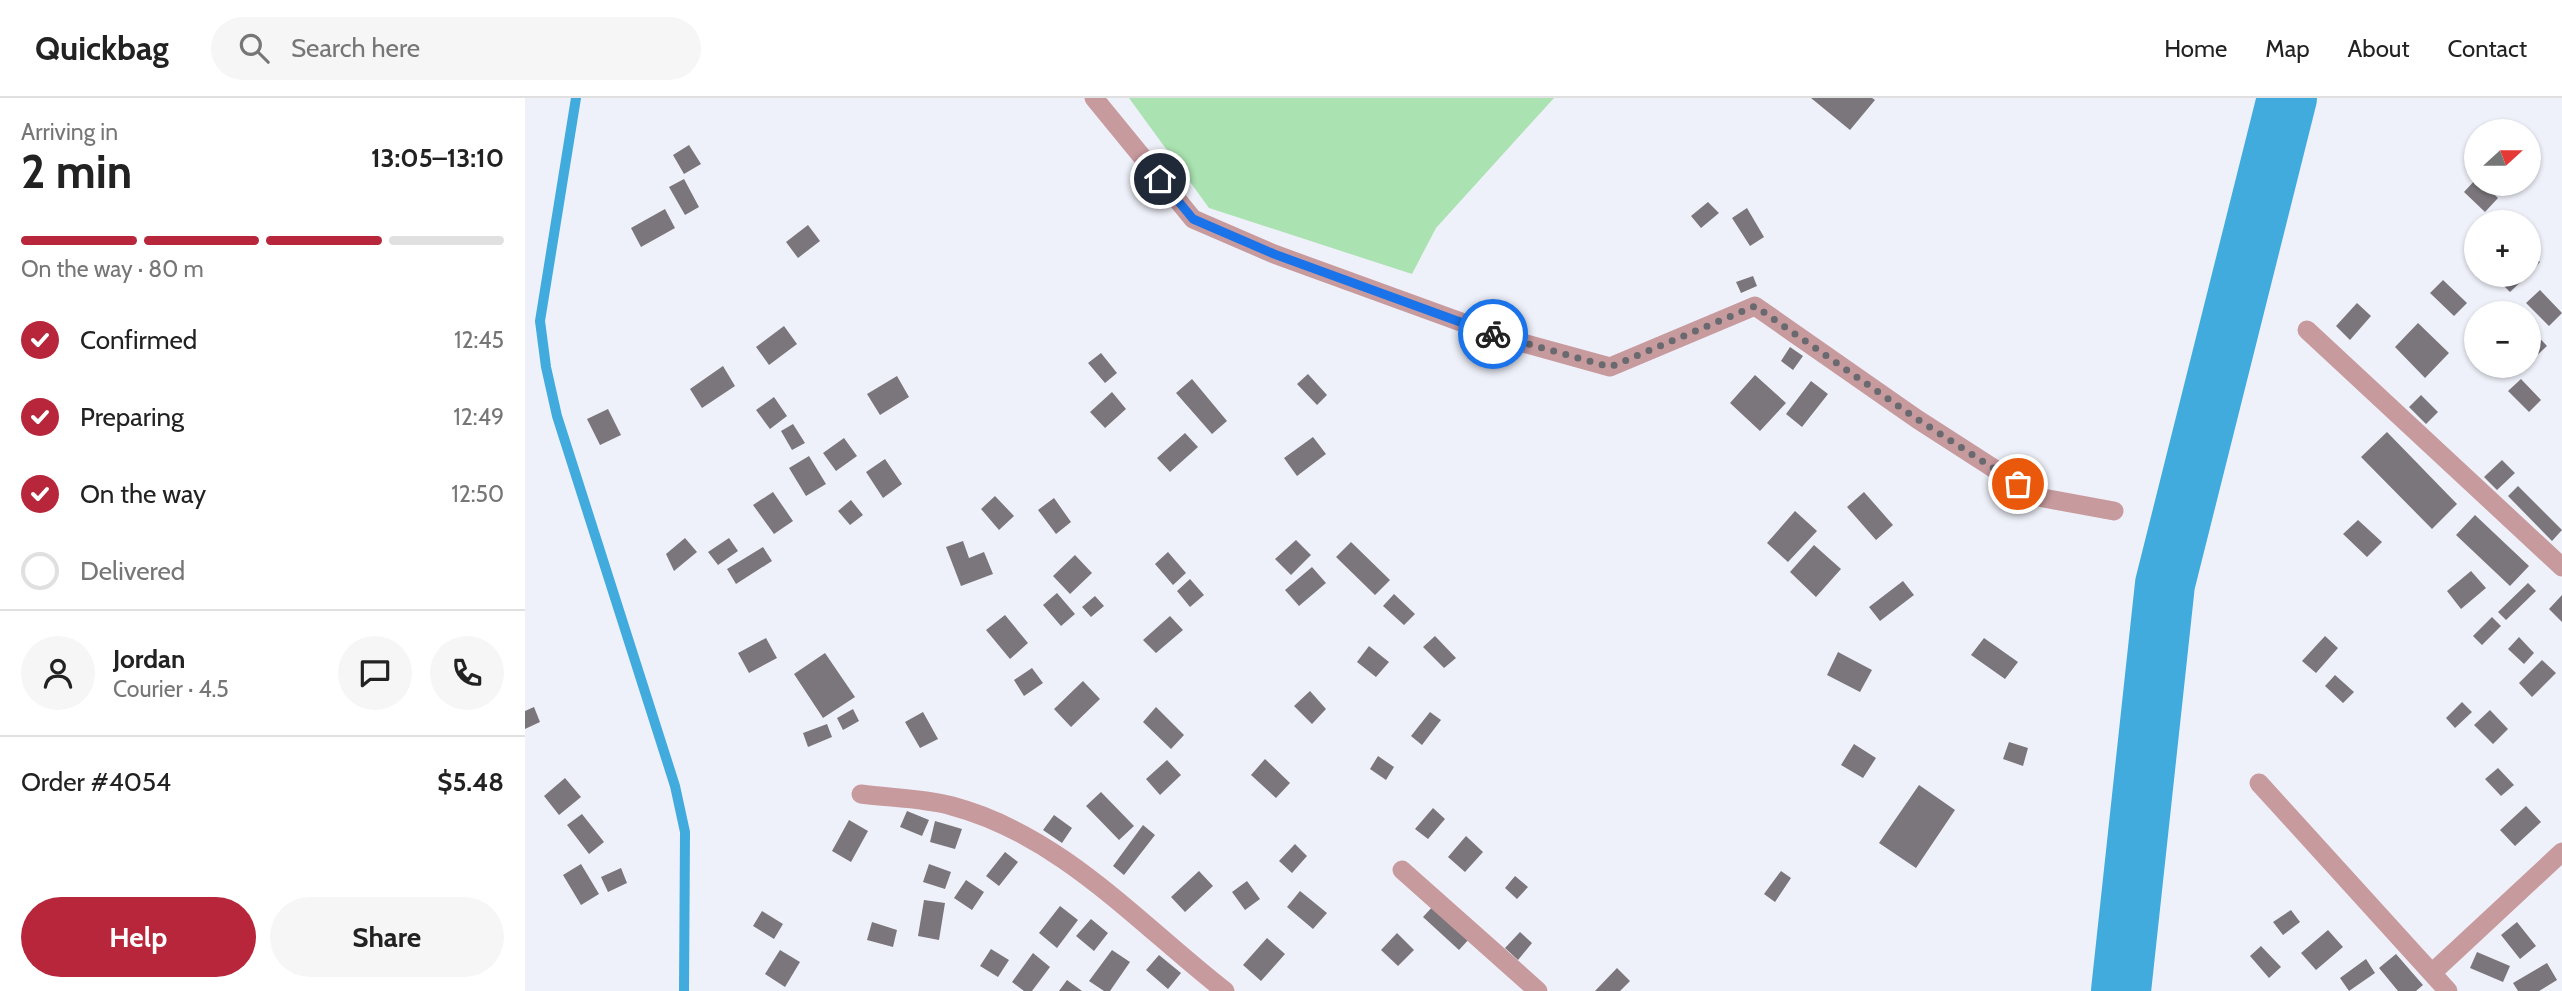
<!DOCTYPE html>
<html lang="en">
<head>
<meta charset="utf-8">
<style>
	:root { --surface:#fff; --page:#f6f6f6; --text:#222; --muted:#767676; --line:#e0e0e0; --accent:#b7263a }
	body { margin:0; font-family:Cabin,sans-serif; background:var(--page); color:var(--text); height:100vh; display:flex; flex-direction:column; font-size:26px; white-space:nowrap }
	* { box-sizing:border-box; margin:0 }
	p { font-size:23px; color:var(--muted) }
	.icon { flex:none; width:38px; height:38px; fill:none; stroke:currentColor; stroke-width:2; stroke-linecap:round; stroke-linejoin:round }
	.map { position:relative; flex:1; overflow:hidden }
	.sheet { display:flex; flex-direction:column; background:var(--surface); width:525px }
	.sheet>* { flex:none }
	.needle { width:46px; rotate:69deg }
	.controls { position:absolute; left:1939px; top:21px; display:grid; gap:14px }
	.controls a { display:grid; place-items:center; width:77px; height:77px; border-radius:50%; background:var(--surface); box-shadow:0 2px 5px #0004; font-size:35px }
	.pin { position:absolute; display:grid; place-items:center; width:60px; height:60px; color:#fff; margin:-30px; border:4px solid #fff; border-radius:50%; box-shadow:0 2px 7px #0007 }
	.courier { position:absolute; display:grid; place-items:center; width:70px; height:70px; margin:-35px; border:5px solid #1a73e8; border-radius:50%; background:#fff; color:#222; box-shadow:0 2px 9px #0007 }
	.head em { font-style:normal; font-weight:800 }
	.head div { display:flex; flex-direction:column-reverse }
	.head { display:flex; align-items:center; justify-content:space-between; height:119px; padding:0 21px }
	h1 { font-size:46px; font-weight:800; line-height:52px }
	.bar { display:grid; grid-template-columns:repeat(4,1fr); gap:10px 7px; align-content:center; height:84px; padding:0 21px }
	.bar i { height:9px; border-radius:5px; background:var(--line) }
	.bar .active { background:var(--accent) }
	.bar p { grid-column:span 4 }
	.line { display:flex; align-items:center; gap:18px; padding:0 21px; border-top:2px solid var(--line) }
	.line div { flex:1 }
	.round { display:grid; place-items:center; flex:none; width:74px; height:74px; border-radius:37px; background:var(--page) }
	ol { padding:0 21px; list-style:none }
	li { display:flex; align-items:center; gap:21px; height:77px }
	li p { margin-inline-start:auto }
	li .icon { padding:7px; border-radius:50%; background:var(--accent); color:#fff; stroke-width:4 }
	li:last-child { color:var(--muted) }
	li i { width:38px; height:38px; border:4px solid var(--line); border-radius:50% }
	.primary-button { display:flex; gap:14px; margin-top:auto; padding:14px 21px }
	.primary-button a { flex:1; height:80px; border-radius:42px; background:var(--accent); color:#fff; font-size:28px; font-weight:800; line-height:80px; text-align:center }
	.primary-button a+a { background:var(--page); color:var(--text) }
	header { display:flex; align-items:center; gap:42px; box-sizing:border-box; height:98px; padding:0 35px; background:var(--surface); border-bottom:2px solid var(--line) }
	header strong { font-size:33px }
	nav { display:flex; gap:38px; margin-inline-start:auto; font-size:24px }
	.search { width:490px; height:63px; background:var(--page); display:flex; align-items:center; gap:18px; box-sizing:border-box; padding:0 24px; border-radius:38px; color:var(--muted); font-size:26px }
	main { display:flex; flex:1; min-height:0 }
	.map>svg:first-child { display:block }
</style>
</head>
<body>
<header>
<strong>Quickbag</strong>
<div class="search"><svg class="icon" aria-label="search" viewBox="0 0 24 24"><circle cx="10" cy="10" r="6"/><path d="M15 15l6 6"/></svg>Search here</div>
<nav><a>Home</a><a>Map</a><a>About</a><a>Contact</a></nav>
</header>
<main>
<section class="sheet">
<div class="head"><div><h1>2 min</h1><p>Arriving in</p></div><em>13:05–13:10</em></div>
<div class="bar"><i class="active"></i><i class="active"></i><i class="active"></i><i></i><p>On the way · 80 m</p></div>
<ol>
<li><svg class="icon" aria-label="check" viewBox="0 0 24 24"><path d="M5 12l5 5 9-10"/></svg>Confirmed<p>12:45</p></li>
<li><svg class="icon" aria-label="check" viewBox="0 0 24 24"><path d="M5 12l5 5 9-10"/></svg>Preparing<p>12:49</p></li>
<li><svg class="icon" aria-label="check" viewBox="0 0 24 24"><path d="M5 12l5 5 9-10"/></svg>On the way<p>12:50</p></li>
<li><i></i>Delivered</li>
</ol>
<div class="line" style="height:126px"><a class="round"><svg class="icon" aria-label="person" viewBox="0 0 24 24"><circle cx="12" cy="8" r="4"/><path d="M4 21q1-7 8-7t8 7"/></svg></a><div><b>Jordan</b><p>Courier · 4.5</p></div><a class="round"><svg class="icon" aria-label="chat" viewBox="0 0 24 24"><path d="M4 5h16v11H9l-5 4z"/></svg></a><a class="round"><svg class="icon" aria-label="phone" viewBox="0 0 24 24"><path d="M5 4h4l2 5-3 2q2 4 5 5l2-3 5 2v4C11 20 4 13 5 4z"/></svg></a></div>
<div class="line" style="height:91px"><div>Order #4054</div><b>$5.48</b></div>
<div class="primary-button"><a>Help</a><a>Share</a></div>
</section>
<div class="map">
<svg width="2037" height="893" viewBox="0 0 2037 893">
	<rect width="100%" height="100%" fill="#eff1fa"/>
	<path fill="#aae2b1" d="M 604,0 L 1029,0 L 911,130 L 887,176 L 684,110 Z"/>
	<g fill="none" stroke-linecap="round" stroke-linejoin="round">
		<path stroke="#41abdd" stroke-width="10" d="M 51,0 L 15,223 L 21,269 L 32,318 L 150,688 L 160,734 L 159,893"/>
		<path stroke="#41abdd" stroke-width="60" d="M 1596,893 L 1640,486 L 1762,0"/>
	</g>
	<path fill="#7b757c" d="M 1286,0 L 1347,0 L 1350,2 L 1325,32 Z
		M 164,47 L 176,66 L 159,76 L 148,57 Z
		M 159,81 L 174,109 L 160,117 L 144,89 Z
		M 1951,81 L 1951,86 L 1958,86 L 1973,100 L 1960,114 L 1939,94 Z
		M 1183,104 L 1194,115 L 1176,130 L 1166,118 Z
		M 1222,110 L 1239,139 L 1225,148 L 1207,120 Z
		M 140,111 L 150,130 L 116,149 L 106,130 Z
		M 283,127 L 295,143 L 273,160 L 261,144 Z
		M 2004,152 L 2015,164 L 2004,176 Z
		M 1968,177 L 2003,177 L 1985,194 Z
		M 1228,178 L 1232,188 L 1216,195 L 1211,184 Z
		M 1918,182 L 1942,205 L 1929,218 L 1905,195 Z
		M 2015,192 L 2037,215 L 2024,228 L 2001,205 Z
		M 1832,205 L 1846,218 L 1825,242 L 1811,228 Z
		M 1893,225 L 1924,255 L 1900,280 L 1870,249 Z
		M 259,228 L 272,246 L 244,267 L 231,249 Z
		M 2004,229 L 2022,248 L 2007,262 L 2004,258 Z
		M 1265,249 L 1278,258 L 1268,272 L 1256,263 Z
		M 576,255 L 592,275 L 580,285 L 563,265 Z
		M 198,268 L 210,288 L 177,310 L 165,291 Z
		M 783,276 L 802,297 L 792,307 L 772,286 Z
		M 1230,277 L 1261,305 L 1235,333 L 1205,305 Z
		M 372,278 L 384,299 L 355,317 L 342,296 Z
		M 667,281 L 702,323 L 687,336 L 651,295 Z
		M 1996,281 L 2016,302 L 2004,314 L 1983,293 Z
		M 1286,283 L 1303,296 L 1277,329 L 1261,316 Z
		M 587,294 L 601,311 L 580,330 L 565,314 Z
		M 1896,297 L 1913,314 L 1901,326 L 1884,309 Z
		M 249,299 L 262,318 L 245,331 L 231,312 Z
		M 83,311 L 96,337 L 75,347 L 62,321 Z
		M 268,326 L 280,345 L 267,352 L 256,333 Z
		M 1862,334 L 1932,406 L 1907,431 L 1836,359 Z
		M 660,335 L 673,349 L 645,374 L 632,360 Z
		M 788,339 L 801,356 L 772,378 L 759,360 Z
		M 319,340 L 332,358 L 311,373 L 298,355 Z
		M 284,358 L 301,386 L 281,398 L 264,370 Z
		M 360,361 L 377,386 L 358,400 L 341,374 Z
		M 1977,362 L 1990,375 L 1972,392 L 1959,379 Z
		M 1993,388 L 2037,432 L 2027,443 L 1983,398 Z
		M 248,394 L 268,423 L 249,436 L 228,407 Z
		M 1339,394 L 1368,427 L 1351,442 L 1322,409 Z
		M 470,398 L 489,418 L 474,432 L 456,411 Z
		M 529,400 L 546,424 L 531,436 L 513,412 Z
		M 326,402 L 338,417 L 325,427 L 313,413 Z
		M 1270,413 L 1292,433 L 1263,464 L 1242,445 Z
		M 1950,417 L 2004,468 L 1985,488 L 1931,437 Z
		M 1833,422 L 1857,444 L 1842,459 L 1818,436 Z
		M 160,440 L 172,454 L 149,473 L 141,456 Z
		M 204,440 L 213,453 L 193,467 L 183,454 Z
		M 771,442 L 786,457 L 766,477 L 750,461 Z
		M 438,443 L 444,460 L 459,454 L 468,476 L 436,488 L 421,449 Z
		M 826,444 L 865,482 L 850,497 L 811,459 Z
		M 1289,447 L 1316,471 L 1291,499 L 1265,474 Z
		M 238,449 L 247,463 L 211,486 L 202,471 Z
		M 643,454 L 661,475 L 648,487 L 630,466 Z
		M 550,457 L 567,475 L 545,496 L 528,478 Z
		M 787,469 L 801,485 L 774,508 L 760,492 Z
		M 1946,473 L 1961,490 L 1936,511 L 1922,493 Z
		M 665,481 L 679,497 L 665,509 L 652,493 Z
		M 1378,483 L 1389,497 L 1355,523 L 1344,509 Z
		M 2003,485 L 2011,493 L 1981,522 L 1973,514 Z
		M 532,495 L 550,516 L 536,528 L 518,507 Z
		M 869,496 L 890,516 L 879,527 L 858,508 Z
		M 2037,497 L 2037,524 L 2024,511 Z
		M 570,498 L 579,508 L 566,519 L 557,509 Z
		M 480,517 L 503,545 L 485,561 L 461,532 Z
		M 645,518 L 658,532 L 631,555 L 618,542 Z
		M 1967,519 L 1976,528 L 1957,547 L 1948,538 Z
		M 910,538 L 931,560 L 919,570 L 898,549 Z
		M 1800,538 L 1813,550 L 1791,575 L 1777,563 Z
		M 1994,539 L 2009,555 L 1999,566 L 1983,551 Z
		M 241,540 L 252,560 L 224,575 L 213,555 Z
		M 1459,540 L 1493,564 L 1480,581 L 1446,557 Z
		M 844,548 L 864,564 L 851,579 L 832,564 Z
		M 1313,554 L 1347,572 L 1335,594 L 1302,577 Z
		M 300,555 L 330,599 L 298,620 L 269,576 Z
		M 2017,562 L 2031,575 L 2007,599 L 1994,585 Z
		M 507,570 L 518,585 L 499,598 L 489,582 Z
		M 1810,577 L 1829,594 L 1818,605 L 1800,588 Z
		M 558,583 L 575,601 L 546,629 L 529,611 Z
		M 785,593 L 801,611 L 787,626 L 769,608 Z
		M 1937,604 L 1947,614 L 1930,630 L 1921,620 Z
		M 9,609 L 15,624 L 0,631 L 0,613 Z
		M 631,609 L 659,637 L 646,651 L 618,624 Z
		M 328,611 L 334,623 L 318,632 L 312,620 Z
		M 1965,612 L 1983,631 L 1968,646 L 1949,627 Z
		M 398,614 L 413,641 L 395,650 L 380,624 Z
		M 905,614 L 916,622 L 897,647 L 886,638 Z
		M 302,626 L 307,639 L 283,649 L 278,635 Z
		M 1484,644 L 1503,650 L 1498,668 L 1478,661 Z
		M 1329,646 L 1351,660 L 1338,680 L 1316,667 Z
		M 853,658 L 869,669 L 861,682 L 845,671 Z
		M 740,661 L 765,685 L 751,700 L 726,677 Z
		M 642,662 L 656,677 L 635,697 L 621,681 Z
		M 1973,670 L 1989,687 L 1976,698 L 1960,681 Z
		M 40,680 L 56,699 L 34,717 L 19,698 Z
		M 1394,687 L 1430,712 L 1391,770 L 1354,745 Z
		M 576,694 L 609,728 L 594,742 L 561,708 Z
		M 2001,708 L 2016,724 L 1990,748 L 1975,732 Z
		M 908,710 L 920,721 L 903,741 L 890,731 Z
		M 382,713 L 404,722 L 397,738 L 375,729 Z
		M 57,716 L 79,744 L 64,756 L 42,727 Z
		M 529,717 L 547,730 L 537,745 L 518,732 Z
		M 324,722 L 343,733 L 326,764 L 307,753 Z
		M 410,723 L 437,731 L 430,751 L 405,744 Z
		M 618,727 L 630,737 L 599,777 L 588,768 Z
		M 941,738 L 958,754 L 940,774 L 923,759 Z
		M 770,746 L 782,758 L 767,775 L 754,763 Z
		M 480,754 L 493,764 L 474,788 L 461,778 Z
		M 56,766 L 74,796 L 56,807 L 38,777 Z
		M 404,766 L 426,774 L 420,791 L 398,784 Z
		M 96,770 L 102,785 L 83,794 L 76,779 Z
		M 674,773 L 688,788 L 660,814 L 646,799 Z
		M 1256,773 L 1266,780 L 1250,804 L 1239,796 Z
		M 990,778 L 1003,789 L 992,801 L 980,790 Z
		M 441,782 L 459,794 L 447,812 L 429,800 Z
		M 722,783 L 735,801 L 720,812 L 707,794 Z
		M 775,793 L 802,815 L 788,831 L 762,809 Z
		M 399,802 L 420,805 L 414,842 L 393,838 Z
		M 910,806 L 946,839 L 934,852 L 898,819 Z
		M 535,808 L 553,822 L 532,850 L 514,835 Z
		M 1766,812 L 1775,824 L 1758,837 L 1748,824 Z
		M 237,813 L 258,826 L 249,841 L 228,828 Z
		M 566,821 L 583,835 L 569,853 L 551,838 Z
		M 347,824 L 372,832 L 368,849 L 342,842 Z
		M 1992,824 L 2011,848 L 1995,861 L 1976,837 Z
		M 1803,832 L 1818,849 L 1791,872 L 1776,855 Z
		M 995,834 L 1007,845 L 993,862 L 980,850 Z
		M 872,835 L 889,852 L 873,868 L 856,852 Z
		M 742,840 L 760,856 L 736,883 L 718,867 Z
		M 1736,848 L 1756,869 L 1744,880 L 1725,858 Z
		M 466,851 L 484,862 L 473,879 L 455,868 Z
		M 255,852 L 275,864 L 260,889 L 240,876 Z
		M 587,852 L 605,864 L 585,893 L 579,893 L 564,883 Z
		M 1952,854 L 1985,868 L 1978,884 L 1945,870 Z
		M 508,855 L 525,869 L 507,893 L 499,893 L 487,884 Z
		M 1871,856 L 1898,887 L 1891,893 L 1873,893 L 1854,870 Z
		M 634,857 L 656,875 L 643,891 L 621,872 Z
		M 1841,861 L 1850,875 L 1824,893 L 1815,880 Z
		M 2022,865 L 2032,882 L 2014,893 L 1993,893 L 1988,885 Z
		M 1092,870 L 1105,883 L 1095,893 L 1070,893 Z
		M 542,882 L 557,893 L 534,893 Z"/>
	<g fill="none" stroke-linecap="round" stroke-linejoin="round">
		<path stroke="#c79a9e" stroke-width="19" d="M 569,0 L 668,121 L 749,156 L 980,240 L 1085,269 L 1230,208 L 1392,321 L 1513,399 L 1589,413
			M 1782,232 L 2037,469
			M 1734,685 L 1923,893
			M 336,696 C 366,700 398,700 427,708 C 536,737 614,826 700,893
			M 877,772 L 1013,893
			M 1908,874 L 2037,754"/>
	</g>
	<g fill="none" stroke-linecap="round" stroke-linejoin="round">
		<path stroke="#686a6f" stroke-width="7" stroke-dasharray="0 12.6" d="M 968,236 L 1085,269 L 1230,208 L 1392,321 L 1493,386"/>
		<path stroke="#1a73e8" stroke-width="9" d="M 635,81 L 668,121 L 749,156 L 968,236"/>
	</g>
</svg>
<div class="controls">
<a><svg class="needle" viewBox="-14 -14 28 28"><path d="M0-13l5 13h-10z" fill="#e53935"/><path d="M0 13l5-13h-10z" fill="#767676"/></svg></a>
<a>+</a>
<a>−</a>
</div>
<div class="pin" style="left:1493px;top:386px;background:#ea580c"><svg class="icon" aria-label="bag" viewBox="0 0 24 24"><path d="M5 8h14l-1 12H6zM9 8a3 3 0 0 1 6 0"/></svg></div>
<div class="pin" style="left:635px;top:81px;background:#1f2937"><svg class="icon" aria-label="home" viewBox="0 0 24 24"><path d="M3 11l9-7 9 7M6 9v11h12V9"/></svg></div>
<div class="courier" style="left:968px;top:236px"><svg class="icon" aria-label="bike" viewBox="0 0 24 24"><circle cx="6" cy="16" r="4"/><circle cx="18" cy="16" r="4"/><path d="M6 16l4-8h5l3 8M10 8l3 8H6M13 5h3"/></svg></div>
</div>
</main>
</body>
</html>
